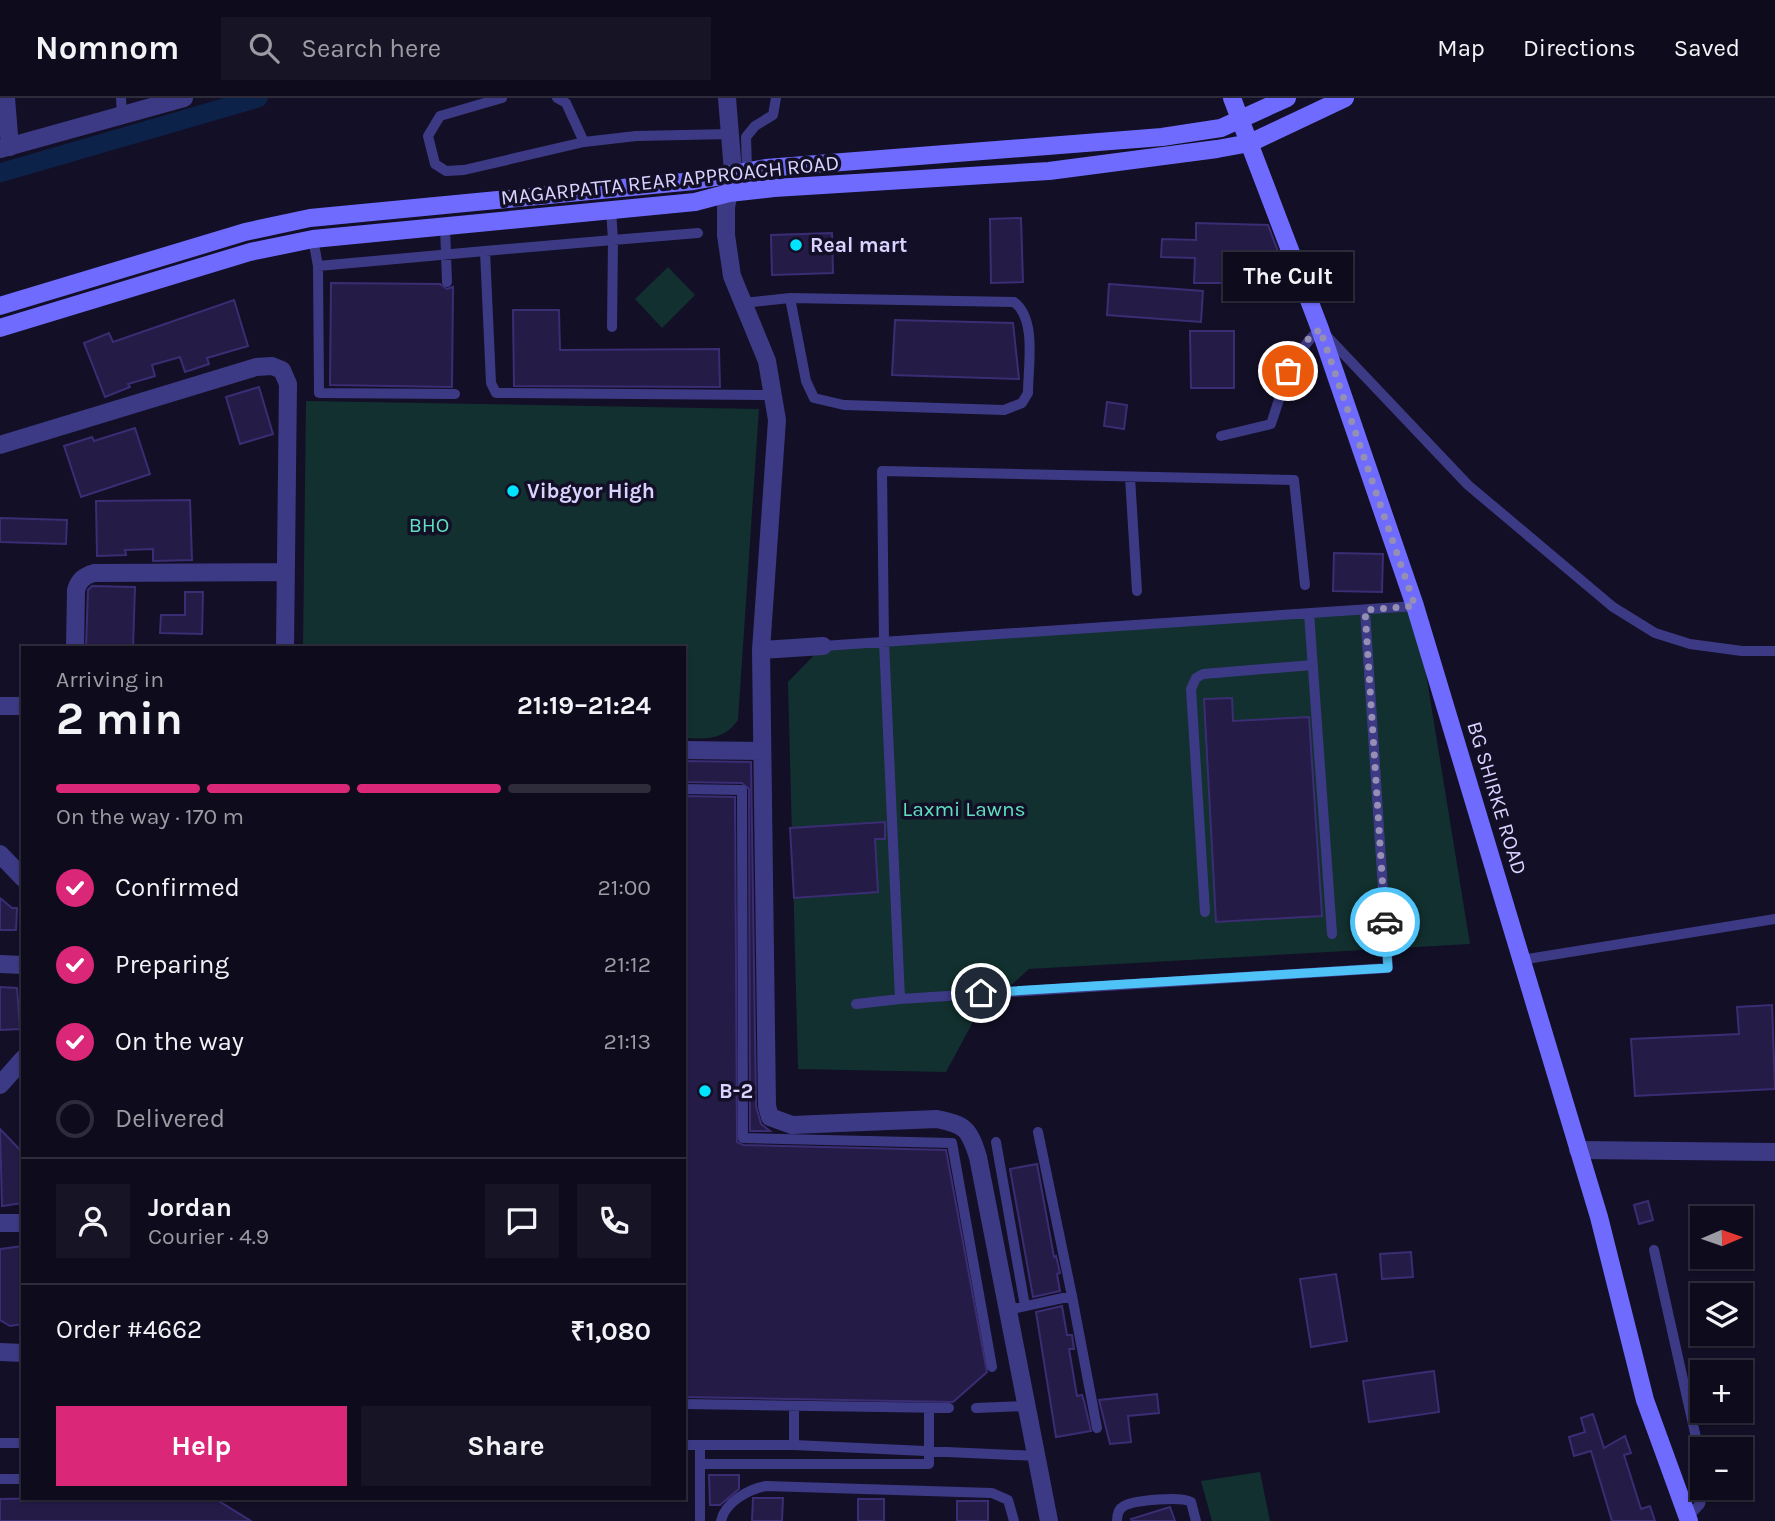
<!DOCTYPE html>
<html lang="en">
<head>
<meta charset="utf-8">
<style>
	:root { --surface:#0e0b1c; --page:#171425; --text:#f1f3f6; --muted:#9b9ba3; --line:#2e2b3b; --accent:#db2777 }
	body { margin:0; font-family:Karla,sans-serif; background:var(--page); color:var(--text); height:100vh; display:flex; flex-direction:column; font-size:26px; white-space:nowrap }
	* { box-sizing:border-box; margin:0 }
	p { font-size:23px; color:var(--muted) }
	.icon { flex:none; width:38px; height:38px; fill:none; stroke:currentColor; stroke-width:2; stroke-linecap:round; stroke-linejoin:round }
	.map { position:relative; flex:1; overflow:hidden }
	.drawer { position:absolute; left:21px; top:548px; width:665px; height:854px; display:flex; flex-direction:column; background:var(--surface); border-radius:0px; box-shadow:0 2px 5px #0004,0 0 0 2px var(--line) }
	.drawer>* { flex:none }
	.needle { width:46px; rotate:88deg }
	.buttons { position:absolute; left:1690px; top:1108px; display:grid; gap:14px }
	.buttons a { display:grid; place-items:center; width:63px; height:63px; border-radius:0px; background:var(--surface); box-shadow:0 2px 5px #0004,0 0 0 2px var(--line); font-size:35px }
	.pin { position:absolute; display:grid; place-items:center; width:60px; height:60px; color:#fff; margin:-30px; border:4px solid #fff; border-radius:50%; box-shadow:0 2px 7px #0007 }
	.courier { position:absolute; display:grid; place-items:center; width:70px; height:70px; margin:-35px; border:5px solid #4fc3f7; border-radius:50%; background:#fff; color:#222; box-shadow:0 2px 9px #0007 }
	.bubble { position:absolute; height:49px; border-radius:0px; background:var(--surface); box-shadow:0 2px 5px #0004,0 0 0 2px var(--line); font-size:23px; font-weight:700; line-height:49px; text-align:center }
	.head em { font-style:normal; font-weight:700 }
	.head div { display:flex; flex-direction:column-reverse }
	.head { display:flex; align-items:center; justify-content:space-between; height:119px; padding:0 35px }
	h1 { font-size:46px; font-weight:700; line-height:52px }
	.bar { display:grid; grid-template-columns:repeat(4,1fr); gap:10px 7px; align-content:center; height:84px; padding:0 35px }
	.bar i { height:9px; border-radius:5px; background:var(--line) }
	.bar .current { background:var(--accent) }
	.bar p { grid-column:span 4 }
	.line { display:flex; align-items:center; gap:18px; padding:0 35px; border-top:2px solid var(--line) }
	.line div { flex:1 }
	.round { display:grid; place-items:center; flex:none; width:74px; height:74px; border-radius:0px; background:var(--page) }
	ol { padding:0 35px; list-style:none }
	li { display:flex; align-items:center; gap:21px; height:77px }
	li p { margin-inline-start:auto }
	li .icon { padding:7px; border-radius:50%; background:var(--accent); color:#fff; stroke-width:4 }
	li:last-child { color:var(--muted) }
	li i { width:38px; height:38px; border:4px solid var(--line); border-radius:50% }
	.primary-button { display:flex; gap:14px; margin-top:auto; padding:14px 35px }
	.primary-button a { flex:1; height:80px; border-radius:0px; background:var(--accent); color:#fff; font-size:28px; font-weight:700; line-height:80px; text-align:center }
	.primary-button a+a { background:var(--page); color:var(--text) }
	header { display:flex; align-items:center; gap:42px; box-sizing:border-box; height:98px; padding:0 35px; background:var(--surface); border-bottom:2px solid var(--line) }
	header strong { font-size:33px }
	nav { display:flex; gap:38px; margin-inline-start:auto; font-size:24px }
	.search { width:490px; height:63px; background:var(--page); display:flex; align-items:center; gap:18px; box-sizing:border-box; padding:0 24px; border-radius:0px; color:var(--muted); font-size:26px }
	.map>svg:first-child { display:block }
</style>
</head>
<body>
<header>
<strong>Nomnom</strong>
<div class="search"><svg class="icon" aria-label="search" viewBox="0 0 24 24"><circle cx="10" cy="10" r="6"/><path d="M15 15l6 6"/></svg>Search here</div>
<nav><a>Map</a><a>Directions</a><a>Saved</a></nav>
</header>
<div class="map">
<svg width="1775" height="1423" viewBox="0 0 1775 1423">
	<rect width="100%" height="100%" fill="#130f26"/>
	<path fill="#12302f" d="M 668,169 L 695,197 L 662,230 L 635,201 Z
		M 306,303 L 759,311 L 738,622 C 724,642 707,641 684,640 L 684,550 L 303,549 Z
		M 1415,508 L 1470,846 L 1029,871 L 975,920 L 946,974 L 798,971 L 788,584 L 823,548 Z
		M 1260,1374 L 1270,1423 L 1212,1423 L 1201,1383 Z"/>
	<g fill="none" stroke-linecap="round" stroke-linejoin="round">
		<path stroke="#0c2248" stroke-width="19" d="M 0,75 L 258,0"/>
	</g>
	<path fill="#241b47" stroke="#3b2d73" stroke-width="2" d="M 1021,120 L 1023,184 L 991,185 L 990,121 Z
		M 1196,125 L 1268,127 L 1290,185 L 1194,185 L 1195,160 L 1161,159 L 1162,141 L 1196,142 Z
		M 832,135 L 833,175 L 772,177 L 771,137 Z
		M 331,185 L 440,186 L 447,191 L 453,189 L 452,289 L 330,287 Z
		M 1109,186 L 1203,193 L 1201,224 L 1107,217 Z
		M 234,202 L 248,248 L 207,260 L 209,266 L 185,274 L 180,259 L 152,267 L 155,278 L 128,286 L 130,289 L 105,299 L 84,245 L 109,235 L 113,244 Z
		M 513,212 L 559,212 L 560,252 L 719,251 L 720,289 L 514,288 Z
		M 895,222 L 1013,225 L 1019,281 L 892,277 Z
		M 1190,233 L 1234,233 L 1234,290 L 1191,290 Z
		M 259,289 L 273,336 L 240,346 L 226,299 Z
		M 1107,304 L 1127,307 L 1124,331 L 1104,328 Z
		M 135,330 L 150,376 L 81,399 L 64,348 L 92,339 L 94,343 Z
		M 190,402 L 192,462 L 153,463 L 153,451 L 125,452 L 126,457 L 97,458 L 96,403 Z
		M 0,420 L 67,422 L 66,446 L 0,444 Z
		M 1334,455 L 1383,456 L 1382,494 L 1333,493 Z
		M 92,488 L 135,489 L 133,550 L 86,550 L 88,492 Z
		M 185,494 L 203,494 L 202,536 L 160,535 L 161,517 L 185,517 Z
		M 1232,600 L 1233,623 L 1309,619 L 1322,818 L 1216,824 L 1204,601 Z
		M 684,663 L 751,664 L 756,1008 L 761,1026 L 770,1033 L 750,1033 L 749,691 L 742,685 L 684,684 Z
		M 684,698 L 735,699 L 737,1044 L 743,1047 L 946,1052 L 987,1274 L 953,1304 L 684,1299 Z
		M 885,724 L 885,741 L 875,741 L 878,794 L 794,800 L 790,730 Z
		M 0,800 L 12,810 L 17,810 L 16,832 L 0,832 Z
		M 0,889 L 17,890 L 20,931 L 0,932 Z
		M 1772,907 L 1775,991 L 1635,998 L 1631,941 L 1739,936 L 1737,909 Z
		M 0,1031 L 23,1055 L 23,1105 L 2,1108 Z
		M 1037,1066 L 1054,1159 L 1056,1158 L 1060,1175 L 1057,1176 L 1060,1193 L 1033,1199 L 1010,1071 Z
		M 1648,1103 L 1653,1122 L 1639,1126 L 1634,1107 Z
		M 23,1148 L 23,1226 L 10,1228 L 0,1222 L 0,1151 Z
		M 1411,1154 L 1413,1179 L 1382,1181 L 1380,1156 Z
		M 1336,1176 L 1347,1243 L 1311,1249 L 1300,1181 Z
		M 1062,1208 L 1067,1237 L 1072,1237 L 1074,1251 L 1069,1251 L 1077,1298 L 1082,1297 L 1084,1303 L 1091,1333 L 1056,1339 L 1036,1214 Z
		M 1434,1273 L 1439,1314 L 1369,1324 L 1363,1283 Z
		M 1157,1296 L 1159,1315 L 1128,1318 L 1131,1344 L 1110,1346 L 1099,1302 Z
		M 1593,1316 L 1604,1350 L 1625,1338 L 1631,1355 L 1624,1357 L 1641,1411 L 1650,1408 L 1655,1423 L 1612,1423 L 1591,1353 L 1574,1358 L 1569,1339 L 1585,1334 L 1581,1320 Z
		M 709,1377 L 739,1377 L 739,1391 L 720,1407 L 710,1407 Z
		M 58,1400 L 217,1402 L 251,1423 L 0,1423 L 0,1401 Z
		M 753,1400 L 783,1400 L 782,1423 L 752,1423 Z
		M 858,1401 L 884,1401 L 884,1423 L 858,1423 Z
		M 957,1403 L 988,1403 L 988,1423 L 957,1423 Z
		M 1170,1409 L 1175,1423 L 1132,1423 L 1131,1421 Z"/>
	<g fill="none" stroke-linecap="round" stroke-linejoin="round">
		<path stroke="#3d3a85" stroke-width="10" d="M 121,0 L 122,17
			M 502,0 L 440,18 L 428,38 L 435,66 L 446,73 L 464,72 L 584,44 L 636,38 L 730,36
			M 557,0 L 566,5 L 584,44
			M 747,72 L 746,39 L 755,28 L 773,17 L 776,0
			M 611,112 L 613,142 L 485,153 L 491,285 L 496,295 L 773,297
			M 445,128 L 447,184
			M 313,141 L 318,168 L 319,295 L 455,296
			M 318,168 L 485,153
			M 744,205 L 790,200 L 1014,204 C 1037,221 1028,268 1028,295 L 1022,305 L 1004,312 L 844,307 L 814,300 L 806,283 L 790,200
			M 612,229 L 613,142 L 698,135
			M 1221,338 L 1271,326 C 1283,290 1291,257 1320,231 L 1468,387 L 1613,509 L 1655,535 L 1690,546 L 1742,553 L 1775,553
			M 1130,379 L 1137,493
			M 1305,487 L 1294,382 L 882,373 L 884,544 L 900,901 L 1388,870 L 1365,512
			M 1309,515 L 1332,836
			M 823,548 L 1415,508
			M 684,691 L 742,692 L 743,1040 L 952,1045 L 992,1269
			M 1205,814 L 1191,591 L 1196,580 L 1203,576 L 1313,567
			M 1521,862 L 1775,821
			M 856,906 L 900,901
			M 996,1044 L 1025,1208
			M 1654,1152 L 1703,1371
			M 1072,1198 L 1097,1330
			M 1008,1212 L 1072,1198 L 1038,1034
			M 684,1306 L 949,1310
			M 794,1308 L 794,1347
			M 976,1310 L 1026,1308
			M 0,1345 L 23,1345
			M 684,1347 L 794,1347 L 1037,1358
			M 701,1366 L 929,1366 L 929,1310
			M 0,1381 L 23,1381
			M 1688,1419 L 1700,1406 L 1705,1390
			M 700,1423 L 700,1347
			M 721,1423 C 725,1404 749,1391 766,1388 L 992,1395 L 1008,1402 L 1014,1423
			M 1117,1423 C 1117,1417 1118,1411 1124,1408 C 1134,1402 1182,1398 1191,1404 L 1196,1423"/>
		<path stroke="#3d3a85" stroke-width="18" d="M 6,0 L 10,49
			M 727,0 L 733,74 L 726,109 L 726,137 L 732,178 L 767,263 L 777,322 L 761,552 L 767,1008 L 770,1019 L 792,1027 L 937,1021 C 966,1027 969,1031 978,1059 L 1049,1423
			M 0,51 L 184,0
			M 0,347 L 256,269 L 272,268 L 282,272 L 288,286 L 285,550
			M 75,550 L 76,492 C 79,482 84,478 94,475 L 285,474
			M 761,552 L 823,548
			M 0,608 L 23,608
			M 684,652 L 761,653
			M 0,756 L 23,780
			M 0,866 L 23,867
			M 0,987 L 23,961
			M 1578,1052 L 1775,1054
			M 0,1125 L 23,1125
			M 0,1254 L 23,1255"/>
		<path stroke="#6f6bff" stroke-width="18" d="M 1232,0 L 1320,231 L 1415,508 L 1599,1119 L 1645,1302 L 1689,1423
			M 0,208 L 245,134 L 310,120 L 694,83 L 766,70 L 1162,39 L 1221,30 L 1287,0
			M 0,230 L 250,154 L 313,141 L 695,104 L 729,95 L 774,90 L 1049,73 L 1217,51 L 1250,45 L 1345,0"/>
	</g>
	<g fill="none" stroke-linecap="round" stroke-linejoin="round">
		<path stroke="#948fb3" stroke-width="7" stroke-dasharray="0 12.6" d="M 1288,273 L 1304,245 L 1320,231 L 1415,508 L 1365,512 L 1385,824"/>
		<path stroke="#4fc3f7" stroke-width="9" d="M 981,895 L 1388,870 L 1385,824"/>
	</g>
	<g fill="#00e5ff" stroke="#130f26" stroke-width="2.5">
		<circle cx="796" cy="147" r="7"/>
		<circle cx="513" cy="393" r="7"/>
		<circle cx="705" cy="993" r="7"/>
	</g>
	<g text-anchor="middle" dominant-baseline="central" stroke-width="7" stroke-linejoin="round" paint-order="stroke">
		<g font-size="21" fill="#d9d4ff" stroke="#130f26">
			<text transform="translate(670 82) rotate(-6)">MAGARPATTA REAR APPROACH ROAD</text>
			<text transform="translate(1497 700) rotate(73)">BG SHIRKE ROAD</text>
		</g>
		<g font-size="21" font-weight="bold" fill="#d9d4ff" stroke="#130f26" text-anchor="start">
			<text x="810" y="147">Real mart</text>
			<text x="527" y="393">Vibgyor High</text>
			<text x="719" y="993">B-2</text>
		</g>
		<g font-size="21" fill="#5fe0c0" stroke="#130f26">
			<text x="429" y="427">BHO</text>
			<text x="964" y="711">Laxmi Lawns</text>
		</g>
	</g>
</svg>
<div class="buttons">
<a><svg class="needle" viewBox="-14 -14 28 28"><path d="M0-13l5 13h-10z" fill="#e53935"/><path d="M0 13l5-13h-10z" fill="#9b9ba3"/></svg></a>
<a><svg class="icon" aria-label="layers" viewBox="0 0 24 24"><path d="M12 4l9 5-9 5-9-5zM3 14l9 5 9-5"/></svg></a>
<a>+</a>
<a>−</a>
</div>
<div class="pin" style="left:1288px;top:273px;background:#ea580c"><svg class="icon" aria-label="bag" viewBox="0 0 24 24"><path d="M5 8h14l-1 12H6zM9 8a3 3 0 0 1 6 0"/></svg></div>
<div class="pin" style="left:981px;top:895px;background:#1f2937"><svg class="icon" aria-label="home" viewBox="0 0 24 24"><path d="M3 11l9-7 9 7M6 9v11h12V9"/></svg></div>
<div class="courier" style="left:1385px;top:824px"><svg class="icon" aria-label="car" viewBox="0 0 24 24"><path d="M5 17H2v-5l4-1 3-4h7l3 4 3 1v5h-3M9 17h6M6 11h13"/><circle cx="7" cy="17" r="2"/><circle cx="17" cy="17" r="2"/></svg></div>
<div class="bubble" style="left:1223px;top:154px;width:130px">The Cult</div>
<section class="drawer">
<div class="head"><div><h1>2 min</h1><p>Arriving in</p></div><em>21:19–21:24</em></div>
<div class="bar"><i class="current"></i><i class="current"></i><i class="current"></i><i></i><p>On the way · 170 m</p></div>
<ol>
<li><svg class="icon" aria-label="check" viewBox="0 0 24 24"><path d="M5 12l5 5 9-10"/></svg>Confirmed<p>21:00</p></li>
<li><svg class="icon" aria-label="check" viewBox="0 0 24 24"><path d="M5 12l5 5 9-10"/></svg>Preparing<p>21:12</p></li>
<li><svg class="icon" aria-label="check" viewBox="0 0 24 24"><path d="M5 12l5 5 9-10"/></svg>On the way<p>21:13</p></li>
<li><i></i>Delivered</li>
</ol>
<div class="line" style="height:126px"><a class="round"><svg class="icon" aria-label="person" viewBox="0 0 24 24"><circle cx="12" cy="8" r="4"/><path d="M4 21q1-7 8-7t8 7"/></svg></a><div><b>Jordan</b><p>Courier · 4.9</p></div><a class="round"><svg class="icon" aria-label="chat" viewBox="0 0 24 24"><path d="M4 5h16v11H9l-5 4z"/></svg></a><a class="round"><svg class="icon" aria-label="phone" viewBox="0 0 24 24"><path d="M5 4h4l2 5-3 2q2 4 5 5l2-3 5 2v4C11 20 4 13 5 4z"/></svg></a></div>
<div class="line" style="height:91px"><div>Order #4662</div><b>₹1,080</b></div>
<div class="primary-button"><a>Help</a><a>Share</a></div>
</section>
</div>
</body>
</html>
